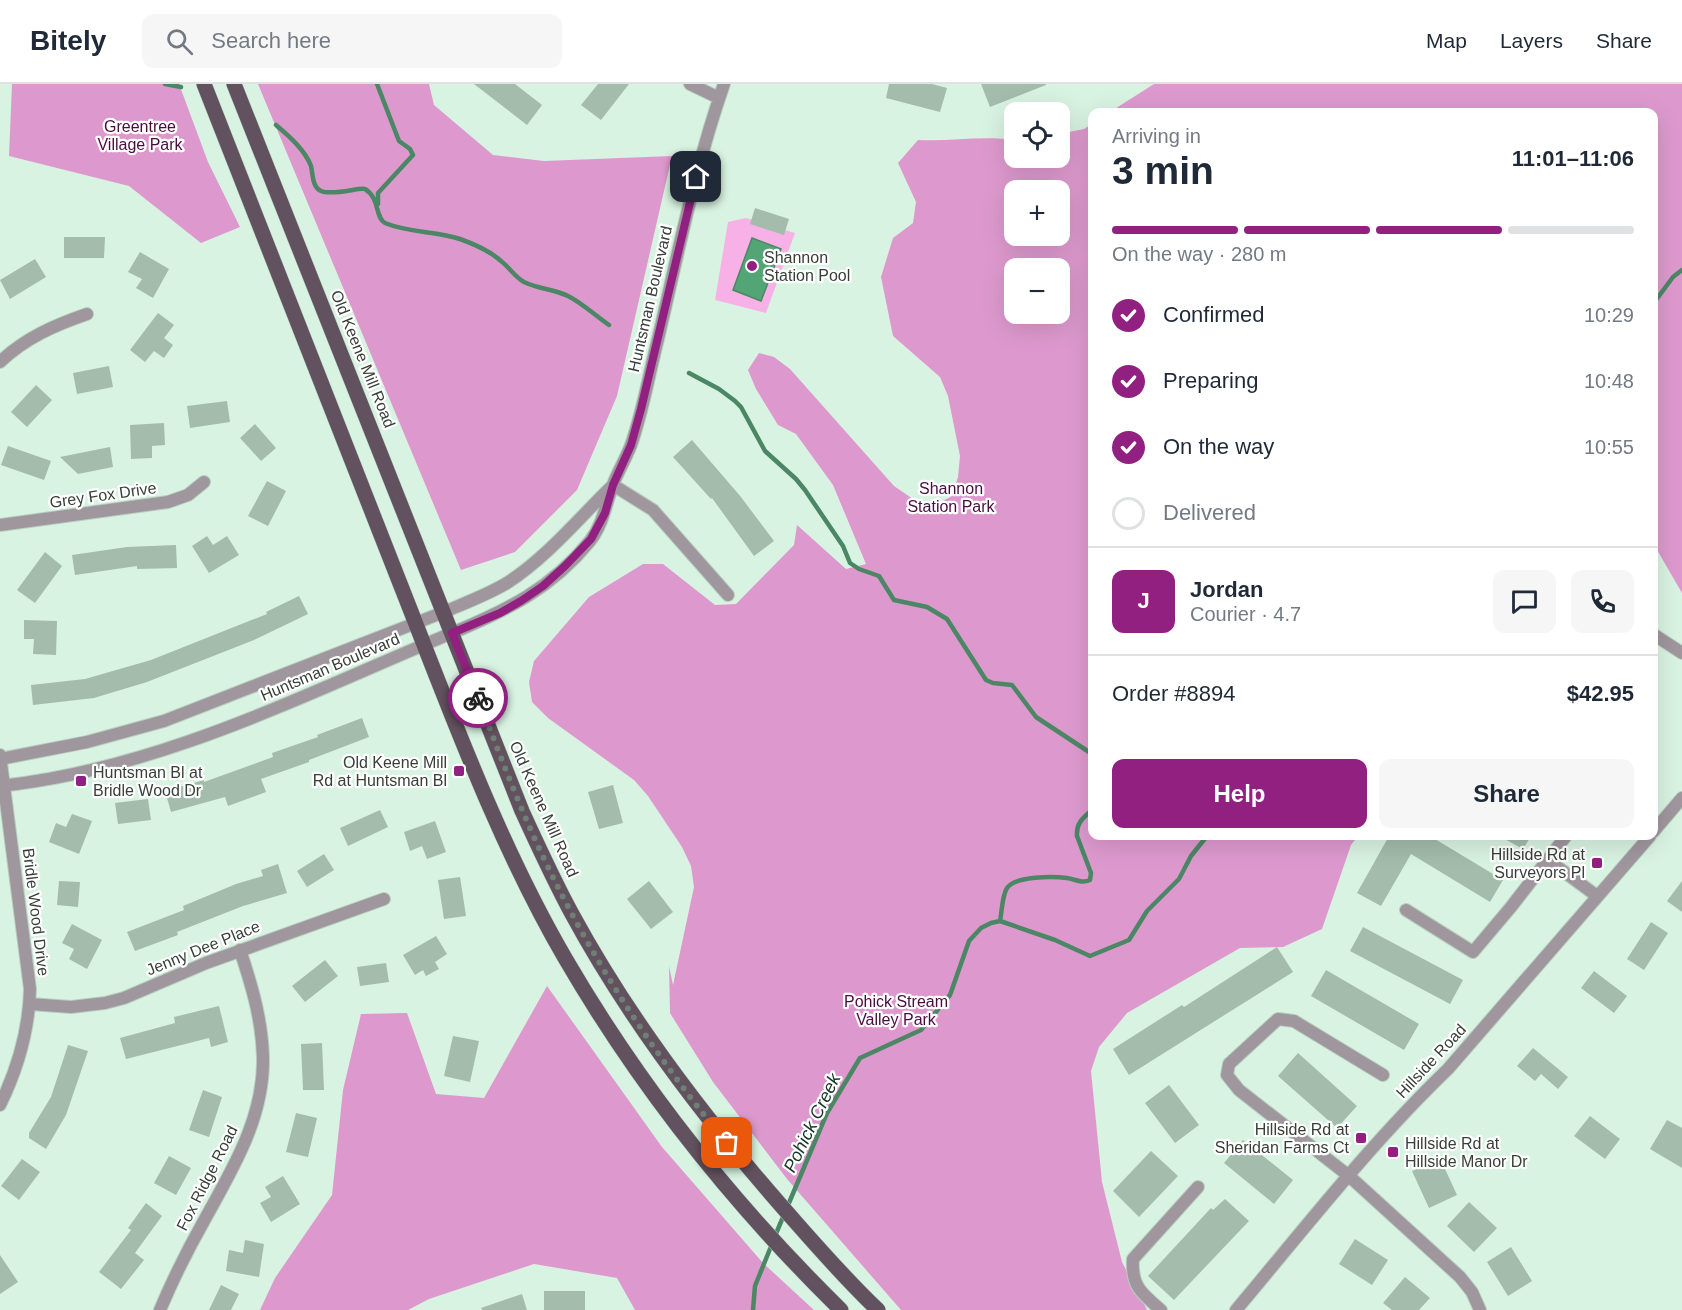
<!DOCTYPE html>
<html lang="en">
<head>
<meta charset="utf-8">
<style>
	:root { --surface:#fff; --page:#f6f6f7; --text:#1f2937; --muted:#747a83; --line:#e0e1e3; --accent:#912081 }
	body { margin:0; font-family:Arial,sans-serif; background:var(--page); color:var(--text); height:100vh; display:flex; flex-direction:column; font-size:22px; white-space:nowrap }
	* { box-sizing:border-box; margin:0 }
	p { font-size:20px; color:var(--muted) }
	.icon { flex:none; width:33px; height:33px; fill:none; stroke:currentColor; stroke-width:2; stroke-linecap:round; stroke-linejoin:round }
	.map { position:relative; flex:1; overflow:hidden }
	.drawer { position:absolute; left:1088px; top:24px; width:570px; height:732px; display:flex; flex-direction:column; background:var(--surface); border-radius:12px; box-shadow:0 6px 24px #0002 }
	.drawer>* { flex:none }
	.fabs { position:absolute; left:1004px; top:18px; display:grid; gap:12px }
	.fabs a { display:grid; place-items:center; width:66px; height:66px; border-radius:12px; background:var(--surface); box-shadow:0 6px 24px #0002; font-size:30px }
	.pin { position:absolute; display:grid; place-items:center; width:51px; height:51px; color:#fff; margin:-26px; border-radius:12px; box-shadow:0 3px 9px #0006 }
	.courier { position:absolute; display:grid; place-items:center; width:60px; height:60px; margin:-30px; border:4px solid #912081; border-radius:50%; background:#fff; color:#222; box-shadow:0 2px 8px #0007 }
	.overview em { font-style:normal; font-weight:800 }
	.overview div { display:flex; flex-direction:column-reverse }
	.overview { display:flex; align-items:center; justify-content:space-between; height:102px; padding:0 24px }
	h1 { font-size:39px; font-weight:800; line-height:45px }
	.bar { display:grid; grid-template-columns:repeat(4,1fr); gap:9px 6px; align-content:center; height:72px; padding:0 24px }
	.bar i { height:8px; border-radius:4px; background:var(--line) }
	.bar .active { background:var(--accent) }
	.bar p { grid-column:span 4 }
	.line { display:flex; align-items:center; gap:15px; padding:0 24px; border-top:2px solid var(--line) }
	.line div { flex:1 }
	.round { display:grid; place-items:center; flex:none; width:63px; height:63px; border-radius:12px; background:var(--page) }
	ol { padding:0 24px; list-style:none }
	li { display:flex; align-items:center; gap:18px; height:66px }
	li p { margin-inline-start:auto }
	li .icon { padding:6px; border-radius:50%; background:var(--accent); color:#fff; stroke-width:4 }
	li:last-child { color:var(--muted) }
	li i { width:33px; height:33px; border:3px solid var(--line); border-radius:50% }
	.action { display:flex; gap:12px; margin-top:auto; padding:12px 24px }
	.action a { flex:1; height:69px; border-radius:12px; background:var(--accent); color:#fff; font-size:24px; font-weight:800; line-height:69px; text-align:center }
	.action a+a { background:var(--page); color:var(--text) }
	header { display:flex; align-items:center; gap:36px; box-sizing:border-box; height:84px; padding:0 30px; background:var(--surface); border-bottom:2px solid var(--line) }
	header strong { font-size:28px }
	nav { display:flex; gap:33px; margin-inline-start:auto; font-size:21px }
	.search { width:420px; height:54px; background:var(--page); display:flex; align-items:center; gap:15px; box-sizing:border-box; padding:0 21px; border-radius:12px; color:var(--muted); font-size:22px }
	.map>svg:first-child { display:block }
</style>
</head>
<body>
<header>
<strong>Bitely</strong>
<div class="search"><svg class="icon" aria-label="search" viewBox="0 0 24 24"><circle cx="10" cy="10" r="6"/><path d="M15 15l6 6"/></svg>Search here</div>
<nav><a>Map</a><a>Layers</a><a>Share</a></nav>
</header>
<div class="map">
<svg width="1682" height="1226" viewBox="0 0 1682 1226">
	<rect width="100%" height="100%" fill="#d9f3e2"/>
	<path fill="#f7b1e7" d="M 746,134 L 795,149 L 766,229 L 715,216 L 728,138 Z"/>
	<path fill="#dd99ce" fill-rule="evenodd" d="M 12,0 L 179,0 L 208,78 L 240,143 L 201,159 L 129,102 L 9,72 Z
		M 258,0 L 429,0 L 434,21 L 493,71 L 544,77 L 672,72 L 617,312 L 577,406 L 515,468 L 461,486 Z
		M 1154,0 L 1682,0 L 1682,509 L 1653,459 L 1653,28 L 1110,28 Z
		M 1092,40 L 1092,752 L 1358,752 L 1351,761 L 1322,845 L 1283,863 L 1240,864 L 1127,929 L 1099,963 L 1091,987 L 1102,1098 L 1122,1178 L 1147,1226 L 901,1226 L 787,1095 L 713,998 L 670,929 L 669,882 L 673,901 L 694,803 L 691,782 L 682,763 L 648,712 L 634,696 L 548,634 L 532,618 L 529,598 L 534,577 L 589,513 L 643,480 L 663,480 L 715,521 L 736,520 L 794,461 L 797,441 L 846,485 L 866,480 L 833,401 L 796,350 L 778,341 L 756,305 L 748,286 L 759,269 L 774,273 L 790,285 L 894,402 L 913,415 L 934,422 L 952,412 L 958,393 L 960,372 L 948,312 L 940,293 L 893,252 L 881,193 L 893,154 L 913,139 L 916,118 L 898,79 L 918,56 C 950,58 982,51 1014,56 L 1014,74 L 1059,74 L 1059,50 L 1084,45 ZM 1014,106 L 1059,106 L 1059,152 L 1014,152 ZM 1014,184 L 1059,184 L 1059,230 L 1014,230 Z
		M 547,902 L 662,1063 L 763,1179 L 814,1226 L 635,1226 L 617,1194 L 534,1180 L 429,1215 L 408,1226 L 260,1226 L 275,1194 L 332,1111 L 343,1006 L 361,930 L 407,929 L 436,1010 L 484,1014 Z"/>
	<path fill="#54a576" stroke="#4b8764" stroke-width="1.5" d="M 752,154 L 781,165 L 761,217 L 733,206 Z"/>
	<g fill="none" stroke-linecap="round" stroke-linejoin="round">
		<path stroke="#4b8764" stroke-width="4.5" d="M 165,0 L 181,3
			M 377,0 L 399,57 L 410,65 L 413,71 L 378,109 L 378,120
			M 276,41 C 289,52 305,66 311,82 C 313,90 312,103 321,107 C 333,112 360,103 365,105 C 380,114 375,134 385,139 C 409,149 436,147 460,155 C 474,160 490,167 501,177 C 509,183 515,193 524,198 C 538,205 554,205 568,212 C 582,219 596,232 609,241
			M 1653,220 L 1673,193 L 1682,186
			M 689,289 L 719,305 L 735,317 L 741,323 L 765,367 L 796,395 L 805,406 L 843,462 L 850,479 L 859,485 L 879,492 L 894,516 L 927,523 L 947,535 L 986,596 L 993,599 L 1012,601 L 1036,633 L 1092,670
			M 1000,837 C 1002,827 1002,812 1007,804 C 1015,792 1053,792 1067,794 C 1075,795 1081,800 1090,796 L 1091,789 L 1077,752 C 1076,739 1083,734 1092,726
			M 775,1152 L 827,1029 L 860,974 L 921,946 L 950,911 L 969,857 L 981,844 L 991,839 L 1000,837 L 1055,856 L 1090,872 L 1129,856 L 1147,827 L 1179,795 L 1191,772 L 1207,752
			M 753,1226 L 755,1202 L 772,1160"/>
	</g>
	<path fill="#a3bcac" d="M 474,0 L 515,0 L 542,21 L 527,41 Z
		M 598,0 L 629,0 L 601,36 L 581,21 Z
		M 889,0 L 932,0 L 947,4 L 940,28 L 886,14 Z
		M 981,0 L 1046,0 L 1046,1 L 990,23 Z
		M 755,124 L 789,135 L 784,151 L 750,140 Z
		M 64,153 L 105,153 L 104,174 L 64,174 Z
		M 140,168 L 169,185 L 153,214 L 136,204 L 142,195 L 128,188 Z
		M 35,175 L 46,193 L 10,215 L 0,196 Z
		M 158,229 L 174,241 L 164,254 L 173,261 L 164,274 L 154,267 L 145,278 L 130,266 Z
		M 109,282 L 113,303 L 77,310 L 73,289 Z
		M 36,301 L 52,316 L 27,343 L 11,328 Z
		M 227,317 L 230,338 L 190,344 L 187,322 Z
		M 164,339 L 165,361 L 152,362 L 152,374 L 131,375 L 130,341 Z
		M 255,340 L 276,364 L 261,377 L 240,354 Z
		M 692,356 L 741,413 L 774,457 L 754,472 L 712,414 L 711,415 L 673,373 Z
		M 8,362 L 51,377 L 44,396 L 1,381 Z
		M 110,363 L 113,383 L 78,390 L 60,373 Z
		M 267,397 L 286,407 L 268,442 L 248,432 Z
		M 207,452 L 213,461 L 227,452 L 239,471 L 209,489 L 192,462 Z
		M 176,461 L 177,484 L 137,485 L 137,482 L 75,491 L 72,471 L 127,463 Z
		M 45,468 L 62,482 L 35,519 L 17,506 Z
		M 299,512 L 308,530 L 254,556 L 147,598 L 94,614 L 33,621 L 31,601 L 85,595 L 151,576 L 267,530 L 266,528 Z
		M 24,536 L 57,537 L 56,571 L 33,570 L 34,555 L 24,555 Z
		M 362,634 L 369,653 L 309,676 L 309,678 L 261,695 L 266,708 L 228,722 L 225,713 L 171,728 L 165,707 L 204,696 L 204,698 L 273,673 L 272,669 L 318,653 L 317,651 Z
		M 613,701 L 623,739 L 599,745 L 588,708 Z
		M 148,715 L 151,736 L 118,740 L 115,719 Z
		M 380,726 L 388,743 L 348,762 L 340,744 Z
		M 72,730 L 92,737 L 79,770 L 49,758 L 56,739 L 66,743 Z
		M 435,737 L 446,768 L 427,775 L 422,762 L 410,767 L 404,748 Z
		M 1389,752 L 1430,752 L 1503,796 L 1490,818 L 1411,770 L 1381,822 L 1357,809 Z
		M 1499,752 L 1531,752 L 1523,765 Z
		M 324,770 L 334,786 L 307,803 L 297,787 Z
		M 278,780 L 287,809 L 243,822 L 177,848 L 178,851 L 135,867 L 127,848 L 184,826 L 183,822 L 236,800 L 263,792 L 261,786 Z
		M 460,793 L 466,832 L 444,835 L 438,796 Z
		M 59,797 L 80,798 L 78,823 L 57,821 Z
		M 649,797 L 673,828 L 651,845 L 627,815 Z
		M 1682,797 L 1682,828 L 1667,817 Z
		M 1651,838 L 1668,849 L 1644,886 L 1627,875 Z
		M 72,840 L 102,856 L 87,885 L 69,875 L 74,865 L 62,859 Z
		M 1363,843 L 1463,896 L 1450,920 L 1350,867 Z
		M 436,852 L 447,870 L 435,878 L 439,885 L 426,892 L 423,886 L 415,891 L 403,871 Z
		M 1277,863 L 1293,888 L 1129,991 L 1113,965 L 1182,921 L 1184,923 Z
		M 325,876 L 338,892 L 305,918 L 292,902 Z
		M 386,879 L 389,898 L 360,902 L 357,883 Z
		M 1326,886 L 1419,940 L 1404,966 L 1311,912 Z
		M 1594,887 L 1627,912 L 1614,929 L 1581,904 Z
		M 219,922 L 228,958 L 211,963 L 209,954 L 126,975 L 120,954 L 175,939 L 174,933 Z
		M 453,952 L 479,957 L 470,998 L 444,992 Z
		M 322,959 L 324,1006 L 303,1006 L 301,960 Z
		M 68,961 L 88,967 L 66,1031 L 46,1065 L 29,1054 L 29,1049 L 51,1013 Z
		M 1533,964 L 1568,993 L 1558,1005 L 1541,990 L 1535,997 L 1517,982 Z
		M 1298,969 L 1357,1022 L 1337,1044 L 1278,992 Z
		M 1169,1001 L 1199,1041 L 1175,1059 L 1145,1019 Z
		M 203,1006 L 222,1013 L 209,1053 L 189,1046 Z
		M 296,1029 L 317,1034 L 308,1073 L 286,1068 Z
		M 1590,1032 L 1620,1055 L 1605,1075 L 1574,1052 Z
		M 1667,1036 L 1682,1044 L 1682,1084 L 1650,1065 Z
		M 1243,1056 L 1293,1096 L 1274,1120 L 1224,1079 Z
		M 1151,1067 L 1178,1092 L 1139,1133 L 1113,1107 Z
		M 169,1072 L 191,1084 L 176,1111 L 154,1099 Z
		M 1440,1074 L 1457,1111 L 1429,1124 L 1412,1087 Z
		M 22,1075 L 40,1088 L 19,1116 L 1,1102 Z
		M 283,1092 L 300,1120 L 271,1138 L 260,1119 L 271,1113 L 265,1103 Z
		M 1225,1115 L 1249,1137 L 1174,1216 L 1148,1192 L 1211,1124 L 1213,1126 Z
		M 1469,1118 L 1497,1144 L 1474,1168 L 1447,1142 Z
		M 146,1119 L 162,1132 L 135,1169 L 144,1176 L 121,1205 L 99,1188 L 131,1146 L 128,1144 Z
		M 1355,1155 L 1388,1176 L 1372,1201 L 1339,1180 Z
		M 245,1156 L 264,1160 L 259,1193 L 226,1187 L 229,1166 L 243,1169 Z
		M 1511,1163 L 1532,1197 L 1508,1212 L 1487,1178 Z
		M 0,1171 L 18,1198 L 0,1210 Z
		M 1405,1193 L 1430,1214 L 1419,1226 L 1392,1226 L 1383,1219 Z
		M 221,1201 L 239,1210 L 231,1226 L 209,1226 Z
		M 544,1207 L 585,1207 L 585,1226 L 544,1226 Z
		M 522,1210 L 527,1226 L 482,1226 L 481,1224 Z"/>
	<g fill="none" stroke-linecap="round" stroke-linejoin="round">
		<defs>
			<path id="minor" d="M 690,0 L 719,14
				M 0,278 C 25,254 55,241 87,230
				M 613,401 L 653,426 L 728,511
				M 0,441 L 168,418 L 188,411 L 204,398
				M 444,528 C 465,519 487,511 507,499 C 547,473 578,435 612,402
				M 452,549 C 507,526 551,505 590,457 C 604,439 606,418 614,398 C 619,386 626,374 631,361 C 643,327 649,290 658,255 C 678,170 695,83 724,0
				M 1653,550 L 1682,569
				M 0,671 L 30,905 C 29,947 18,984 0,1021
				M 1548,776 L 1597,812
				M 1406,826 L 1473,868 L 1511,823 L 1566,752
				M 30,920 L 71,923 L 105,919 L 124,914 L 206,879 L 384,815
				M 1383,991 L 1294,937 L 1278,935 L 1229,980 L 1227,991 L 1239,1006 L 1349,1092 L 1460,1193 L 1472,1208 L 1480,1226
				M 160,1226 C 173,1195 188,1165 205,1135 C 233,1084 264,1034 263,974 C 262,936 252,902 240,866
				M 1161,1226 C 1142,1210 1131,1202 1133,1175 L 1198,1103"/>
			<path id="tertiary" d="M 0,675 L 87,658 L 164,637 L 444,528
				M 0,702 C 160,685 305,610 452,549
				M 1653,748 L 1682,714
				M 1236,1226 C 1305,1144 1371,1059 1448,985 L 1650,752"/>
			<path id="primary" d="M 204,0 C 270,167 335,335 401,502 C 450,626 498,759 565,874 C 640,1003 735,1122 841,1226
				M 234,0 L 522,727 C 538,762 554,797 572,830 C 630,937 705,1035 785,1126 C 815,1160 845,1195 878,1226"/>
		</defs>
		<use href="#minor" stroke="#b8cfc0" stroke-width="14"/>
		<use href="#tertiary" stroke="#b8cfc0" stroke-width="14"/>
		<use href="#primary" stroke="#b8cfc0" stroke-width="16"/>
		<use href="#minor" stroke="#a0969e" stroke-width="12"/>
		<use href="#tertiary" stroke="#a0969e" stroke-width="12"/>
		<use href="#primary" stroke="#62515e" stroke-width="15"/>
	</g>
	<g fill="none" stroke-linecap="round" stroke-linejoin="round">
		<path stroke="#6f7f74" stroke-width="6" stroke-dasharray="0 10.8" d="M 478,614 C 500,671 521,728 548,783 C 594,879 659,978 727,1059"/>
		<path stroke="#912081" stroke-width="8" d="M 478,614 L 452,549 L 500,529 L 521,517 L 543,502 L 565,482 L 591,455 L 605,429 L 613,401 L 631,361 L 641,325 L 696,93"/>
	</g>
	<g fill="#912081" stroke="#fff" stroke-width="2">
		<circle cx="752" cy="182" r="6"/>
		<rect x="453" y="681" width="12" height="12" rx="3"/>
		<rect x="75" y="691" width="12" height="12" rx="3"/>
		<rect x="1591" y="773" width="12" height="12" rx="3"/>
		<rect x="1355" y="1048" width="12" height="12" rx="3"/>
		<rect x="1387" y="1062" width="12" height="12" rx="3"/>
	</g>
	<g text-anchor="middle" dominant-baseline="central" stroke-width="4.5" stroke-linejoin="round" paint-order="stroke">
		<g font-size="16" fill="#490d40" stroke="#fff">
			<text x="140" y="42">Greentree<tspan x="140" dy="18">Village Park</tspan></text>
			<text x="951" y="404">Shannon<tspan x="951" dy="18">Station Park</tspan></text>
			<text x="896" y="917">Pohick Stream<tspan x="896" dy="18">Valley Park</tspan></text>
		</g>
		<g font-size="16" fill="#364039" stroke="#fff" text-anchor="start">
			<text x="764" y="173">Shannon<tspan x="764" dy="18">Station Pool</tspan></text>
			<text x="447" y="678" text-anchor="end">Old Keene Mill<tspan x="447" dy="18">Rd at Huntsman Bl</tspan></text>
			<text x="93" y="688">Huntsman Bl at<tspan x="93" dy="18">Bridle Wood Dr</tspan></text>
			<text x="1585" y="770" text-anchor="end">Hillside Rd at<tspan x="1585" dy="18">Surveyors Pl</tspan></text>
			<text x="1349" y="1045" text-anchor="end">Hillside Rd at<tspan x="1349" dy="18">Sheridan Farms Ct</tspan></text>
			<text x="1405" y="1059">Hillside Rd at<tspan x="1405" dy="18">Hillside Manor Dr</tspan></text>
		</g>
		<g font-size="16" fill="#364039" stroke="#fff">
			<text transform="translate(650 215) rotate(-77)">Huntsman Boulevard</text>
			<text transform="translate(363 275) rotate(68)">Old Keene Mill Road</text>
			<text transform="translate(103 411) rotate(-8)">Grey Fox Drive</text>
			<text transform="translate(330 583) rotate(-23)">Huntsman Boulevard</text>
			<text transform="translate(544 725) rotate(66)">Old Keene Mill Road</text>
			<text transform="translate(36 828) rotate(83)">Bridle Wood Drive</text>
			<text transform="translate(203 864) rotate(-22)">Jenny Dee Place</text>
			<text transform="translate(1431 977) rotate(-47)">Hillside Road</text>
			<text transform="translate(207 1094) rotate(-63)">Fox Ridge Road</text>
		</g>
		<g font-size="18" font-style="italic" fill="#133623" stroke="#fff">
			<text transform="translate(812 1039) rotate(-64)">Pohick Creek</text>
		</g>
	</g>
</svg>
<div class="fabs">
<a><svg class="icon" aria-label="locate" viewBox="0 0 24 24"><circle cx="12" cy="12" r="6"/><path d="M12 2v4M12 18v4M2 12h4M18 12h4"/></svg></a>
<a>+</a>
<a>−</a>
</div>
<div class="pin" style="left:727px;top:1059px;background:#ea580c"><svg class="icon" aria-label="bag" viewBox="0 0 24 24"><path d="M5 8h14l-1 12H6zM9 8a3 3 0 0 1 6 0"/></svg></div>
<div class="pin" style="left:696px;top:93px;background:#1f2937"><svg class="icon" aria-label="home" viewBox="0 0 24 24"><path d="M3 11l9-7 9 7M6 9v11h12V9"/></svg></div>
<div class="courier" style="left:478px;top:614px"><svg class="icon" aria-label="bike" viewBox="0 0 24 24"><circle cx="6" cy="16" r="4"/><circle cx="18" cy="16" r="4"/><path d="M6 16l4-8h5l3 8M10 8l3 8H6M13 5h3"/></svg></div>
<section class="drawer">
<div class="overview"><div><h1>3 min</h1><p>Arriving in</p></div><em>11:01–11:06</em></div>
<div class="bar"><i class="active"></i><i class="active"></i><i class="active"></i><i></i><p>On the way · 280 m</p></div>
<ol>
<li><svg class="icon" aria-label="check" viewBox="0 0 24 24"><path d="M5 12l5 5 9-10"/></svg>Confirmed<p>10:29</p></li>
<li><svg class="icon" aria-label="check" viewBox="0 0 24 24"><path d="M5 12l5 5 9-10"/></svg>Preparing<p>10:48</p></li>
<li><svg class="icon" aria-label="check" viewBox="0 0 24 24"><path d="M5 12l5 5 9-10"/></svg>On the way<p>10:55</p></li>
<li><i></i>Delivered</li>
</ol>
<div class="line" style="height:108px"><b class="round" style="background:var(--accent);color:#fff">J</b><div><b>Jordan</b><p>Courier · 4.7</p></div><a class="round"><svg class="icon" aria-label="chat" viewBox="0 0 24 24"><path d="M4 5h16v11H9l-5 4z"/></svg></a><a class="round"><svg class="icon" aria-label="phone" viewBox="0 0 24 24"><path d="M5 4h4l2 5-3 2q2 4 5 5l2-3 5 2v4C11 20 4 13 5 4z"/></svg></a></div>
<div class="line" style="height:78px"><div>Order #8894</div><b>$42.95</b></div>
<div class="action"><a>Help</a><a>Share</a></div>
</section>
</div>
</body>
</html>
